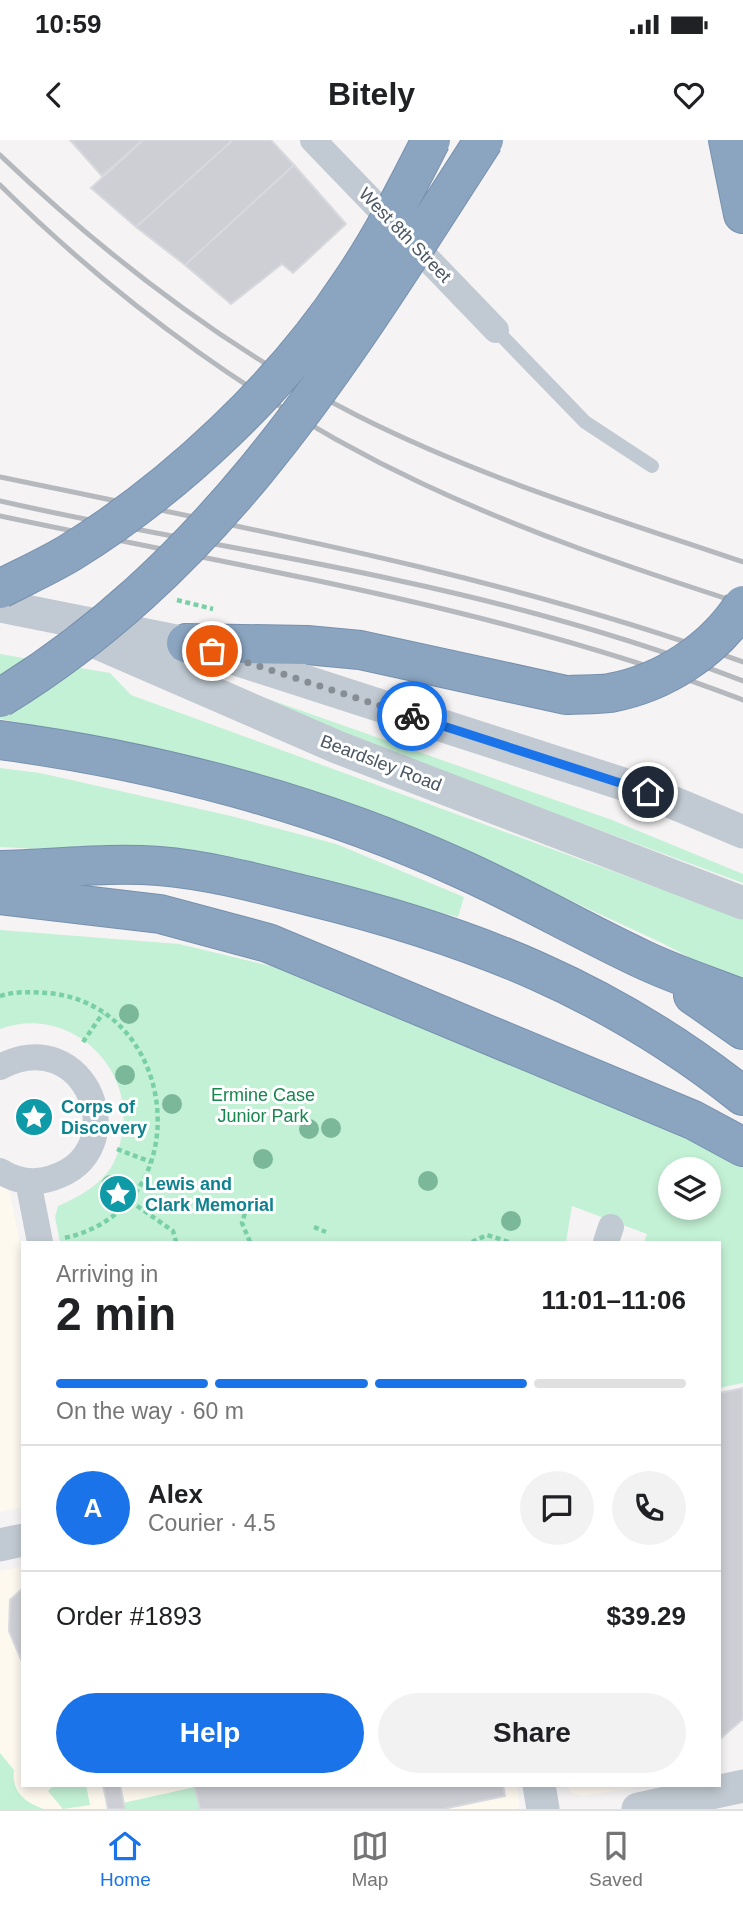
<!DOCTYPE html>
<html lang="en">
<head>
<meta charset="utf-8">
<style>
	:root { --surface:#fff; --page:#f2f2f2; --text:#202124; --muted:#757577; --line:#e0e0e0; --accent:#1a73e8 }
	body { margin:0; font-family:Helvetica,sans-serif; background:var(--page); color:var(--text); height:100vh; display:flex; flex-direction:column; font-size:26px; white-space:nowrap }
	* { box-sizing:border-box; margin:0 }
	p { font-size:23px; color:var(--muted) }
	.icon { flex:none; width:38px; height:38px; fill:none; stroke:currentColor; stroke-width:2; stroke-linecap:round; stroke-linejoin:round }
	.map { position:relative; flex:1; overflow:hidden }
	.sheet { position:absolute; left:21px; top:1101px; width:700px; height:546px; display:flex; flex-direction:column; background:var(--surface); border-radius:0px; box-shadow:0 4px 10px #0003 }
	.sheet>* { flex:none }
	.tools { position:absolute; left:658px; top:1017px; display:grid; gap:14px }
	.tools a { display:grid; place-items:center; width:63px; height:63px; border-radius:50%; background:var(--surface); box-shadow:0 4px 10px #0003; font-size:35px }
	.pin { position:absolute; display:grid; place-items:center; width:60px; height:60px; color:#fff; margin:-30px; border:4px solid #fff; border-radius:50%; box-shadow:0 2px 7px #0007 }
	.courier { position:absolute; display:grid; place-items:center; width:70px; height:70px; margin:-35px; border:5px solid #1a73e8; border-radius:50%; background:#fff; color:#222; box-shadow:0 2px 9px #0007 }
	.headline em { font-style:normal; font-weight:800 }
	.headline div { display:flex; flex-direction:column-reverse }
	.headline { display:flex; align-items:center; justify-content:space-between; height:119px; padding:0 35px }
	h1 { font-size:46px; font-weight:800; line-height:52px }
	.bar { display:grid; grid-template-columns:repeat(4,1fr); gap:10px 7px; align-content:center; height:84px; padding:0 35px }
	.bar i { height:9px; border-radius:5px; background:var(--line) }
	.bar .selected { background:var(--accent) }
	.bar p { grid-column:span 4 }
	.line { display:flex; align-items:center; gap:18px; padding:0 35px; border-top:2px solid var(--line) }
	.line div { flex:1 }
	.round { display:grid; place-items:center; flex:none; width:74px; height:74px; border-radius:37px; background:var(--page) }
	.action { display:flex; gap:14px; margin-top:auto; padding:14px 35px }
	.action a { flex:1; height:80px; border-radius:42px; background:var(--accent); color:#fff; font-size:28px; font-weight:800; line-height:80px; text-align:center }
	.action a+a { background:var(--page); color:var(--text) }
	.status { display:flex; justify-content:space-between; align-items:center; height:49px; padding:0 35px; background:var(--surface); direction:ltr }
	.status svg { height:19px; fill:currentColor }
	header { display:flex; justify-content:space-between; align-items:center; height:91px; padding:0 35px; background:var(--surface); font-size:32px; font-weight:800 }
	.tabs { display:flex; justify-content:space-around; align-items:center; height:98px; border-top:2px solid var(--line); background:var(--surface); font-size:19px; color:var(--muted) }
	.tabs a { display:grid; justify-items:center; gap:4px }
	.tabs .selected { color:var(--accent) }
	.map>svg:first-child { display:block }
</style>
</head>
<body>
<div class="status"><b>10:59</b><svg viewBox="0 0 49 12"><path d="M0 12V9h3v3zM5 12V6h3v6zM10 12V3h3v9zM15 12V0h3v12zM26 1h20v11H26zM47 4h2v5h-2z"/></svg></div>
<header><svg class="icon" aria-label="back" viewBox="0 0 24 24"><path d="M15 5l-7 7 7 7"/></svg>Bitely<svg class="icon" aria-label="heart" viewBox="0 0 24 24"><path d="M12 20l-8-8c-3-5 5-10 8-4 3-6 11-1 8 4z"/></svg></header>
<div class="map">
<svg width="743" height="1669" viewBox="0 0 743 1669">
	<rect width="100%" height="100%" fill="#f5f3f3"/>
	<path fill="#fdf9ef" d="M 0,1036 L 9,1050 L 23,1118 L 23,1367 L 0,1372 Z
		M 23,1426 L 23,1645 L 517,1645 L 520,1666 L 518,1669 L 0,1669 L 0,1431 Z
		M 565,1645 L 653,1645 L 583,1656 L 572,1653 Z"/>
	<path fill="#c3f1d5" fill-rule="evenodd" d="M 0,514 L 110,533 L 131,555 L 743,779 L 743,846 L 662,803 L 434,697 L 120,601 L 0,579 Z
		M 240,549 L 612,680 L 743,734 L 743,743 L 423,625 Z
		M 0,628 L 40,633 L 231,676 L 336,704 L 464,757 L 458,777 L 283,732 L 80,711 L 0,707 Z
		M 0,790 L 179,804 L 486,878 L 726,1015 L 743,1027 L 743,1243 L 719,1248 L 719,1102 L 644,1102 L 647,1094 L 572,1066 L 566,1102 L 60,1102 L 55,1077 L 58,1066 C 76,1058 94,1049 107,1033 C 116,1023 120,1006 122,993 C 135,925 67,864 0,889 ZM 670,1029 L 709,1029 L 709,1068 L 670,1068 Z
		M 0,1613 L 14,1630 C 11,1651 25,1663 44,1669 L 0,1669 Z
		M 54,1645 L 86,1645 L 90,1665 L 63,1669 L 48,1651 Z
		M 195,1647 L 200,1669 L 125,1669 L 123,1663 Z"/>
	<path fill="#cdcfd5" stroke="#d7d9de" stroke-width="2" d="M 70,0 L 143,0 L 102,36 Z
		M 143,0 L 233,0 L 136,87 L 91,48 Z
		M 233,0 L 271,0 L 294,25 L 185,125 L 136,87 Z
		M 294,25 L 346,84 L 293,133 L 282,124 L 231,164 L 185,125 Z
		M 743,1248 L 743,1579 L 719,1600 L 719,1253 Z
		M 23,1448 L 23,1524 L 9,1491 L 10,1460 Z
		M 103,1645 L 120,1645 L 125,1669 L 108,1669 Z
		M 194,1645 L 503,1645 L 505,1656 L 443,1669 L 200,1669 Z"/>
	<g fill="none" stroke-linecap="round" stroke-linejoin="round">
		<defs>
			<path id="motorway" d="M 728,0 L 743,74
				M 186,503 L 307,505 L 360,510 L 566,555
				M 0,600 C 156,621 316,663 459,728 C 522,756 582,791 644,820 C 676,835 710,846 743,859
				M 0,730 C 52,729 107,722 159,726 C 209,730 261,744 309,756 C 473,796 610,850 743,956
				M 0,755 L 160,774 L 268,803 L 693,980 L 743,1007
				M 693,855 L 743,890"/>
		</defs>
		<use href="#motorway" stroke="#7690ad" stroke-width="40"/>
		<path stroke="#7ad0a6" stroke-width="4.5" stroke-dasharray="5 3.5" stroke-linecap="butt" d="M 177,460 L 213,469
			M 0,856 C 15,851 32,852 48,853 C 181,865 201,1069 64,1098
			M 83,902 L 103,873
			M 117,1009 L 151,1022
			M 130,1061 L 173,1091 L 176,1102
			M 314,1087 L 326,1092
			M 250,1102 L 242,1083 L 248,1063 L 262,1068
			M 472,1102 L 487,1095 L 509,1102"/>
		<path stroke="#c1cad2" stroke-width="14" d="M 496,190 L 585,282 L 652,326"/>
		<path stroke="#c1cad2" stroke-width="26" d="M 313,0 L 496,190
			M 0,927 C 86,881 137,1012 52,1038 C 34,1044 16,1041 0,1031
			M 28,1041 L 40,1102
			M 606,1102 L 611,1087"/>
		<path stroke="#c1cad2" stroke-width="33" d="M 0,466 L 186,503 L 648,652 L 743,692
			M 84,497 L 337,607 L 743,763
			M 0,1405 L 23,1400
			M 539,1645 L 543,1669
			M 638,1669 L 743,1646"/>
		<use href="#motorway" stroke="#8ba5c1" stroke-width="38"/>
		<path stroke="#b5b8bd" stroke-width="5" d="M 0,15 C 108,118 225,208 358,276 C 481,338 613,378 743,422
			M 0,45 C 122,166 266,270 421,343 C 525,392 634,429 743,464
			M 0,337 C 250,389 502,435 743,522
			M 0,361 C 131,391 265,411 396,440 C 513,465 632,498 743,541
			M 0,376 C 249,429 505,468 743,560"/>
		<defs>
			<path id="motorway-bridge" d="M 0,449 C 23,437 48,426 71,412 C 176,347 282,247 350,144 C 381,99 406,49 431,0
				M 566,555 C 580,554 596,555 610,553 C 664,543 714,510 743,465
				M 0,558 C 224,421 346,213 484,0"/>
		</defs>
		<use href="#motorway-bridge" stroke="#7690ad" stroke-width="40" stroke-linecap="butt"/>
		<use href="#motorway-bridge" stroke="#8ba5c1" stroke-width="38"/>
	</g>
	<g fill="#7bb799">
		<circle cx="129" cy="874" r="10"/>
		<circle cx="125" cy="935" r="10"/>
		<circle cx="172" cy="964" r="10"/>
		<circle cx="331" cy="988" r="10"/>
		<circle cx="309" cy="989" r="10"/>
		<circle cx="263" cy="1019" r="10"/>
		<circle cx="428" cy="1041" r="10"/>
		<circle cx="111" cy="1045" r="10"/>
		<circle cx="511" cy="1081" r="10"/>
	</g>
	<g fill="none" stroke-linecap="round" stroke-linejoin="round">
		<path stroke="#868d94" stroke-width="7" stroke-dasharray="0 12.6" d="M 212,511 L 412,576"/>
		<path stroke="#1a73e8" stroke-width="9" d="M 412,576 L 648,652"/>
	</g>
	<defs>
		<symbol id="sight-disc" viewBox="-11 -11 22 22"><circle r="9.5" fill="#0f9aa8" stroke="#fff"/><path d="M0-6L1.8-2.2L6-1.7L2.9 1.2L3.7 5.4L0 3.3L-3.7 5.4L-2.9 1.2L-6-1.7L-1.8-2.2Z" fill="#fff"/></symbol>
	</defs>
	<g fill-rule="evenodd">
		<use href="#sight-disc" x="12" y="955" width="44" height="44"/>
		<use href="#sight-disc" x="96" y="1032" width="44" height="44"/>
	</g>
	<g text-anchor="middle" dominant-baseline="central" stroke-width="6" stroke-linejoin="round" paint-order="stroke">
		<g font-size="18" fill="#4a5661" stroke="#fff">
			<text transform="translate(405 95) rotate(46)">West 8th Street</text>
			<text transform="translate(381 623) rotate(21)">Beardsley Road</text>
		</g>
		<g font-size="18" fill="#17864f" stroke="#fff">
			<text x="263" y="955">Ermine Case<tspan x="263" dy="21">Junior Park</tspan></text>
		</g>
		<g font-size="18" font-weight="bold" fill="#0d838f" stroke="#fff" text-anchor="start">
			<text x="61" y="967">Corps of<tspan x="61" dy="21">Discovery</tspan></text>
			<text x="145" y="1044">Lewis and<tspan x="145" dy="21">Clark Memorial</tspan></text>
		</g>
	</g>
</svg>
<div class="tools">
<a><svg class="icon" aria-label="layers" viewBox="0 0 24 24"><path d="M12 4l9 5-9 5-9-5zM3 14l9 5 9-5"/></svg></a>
</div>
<div class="pin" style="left:212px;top:511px;background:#ea580c"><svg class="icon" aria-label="bag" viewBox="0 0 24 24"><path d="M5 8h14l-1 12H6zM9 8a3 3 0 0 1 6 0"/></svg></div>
<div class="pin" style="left:648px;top:652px;background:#1f2937"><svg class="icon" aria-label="home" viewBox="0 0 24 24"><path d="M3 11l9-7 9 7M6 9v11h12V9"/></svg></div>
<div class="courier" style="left:412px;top:576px"><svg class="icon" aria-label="bike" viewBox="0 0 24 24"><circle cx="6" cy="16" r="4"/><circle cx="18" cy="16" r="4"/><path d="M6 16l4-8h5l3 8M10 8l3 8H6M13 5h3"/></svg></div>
<section class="sheet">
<div class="headline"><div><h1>2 min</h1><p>Arriving in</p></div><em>11:01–11:06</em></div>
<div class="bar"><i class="selected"></i><i class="selected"></i><i class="selected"></i><i></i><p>On the way · 60 m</p></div>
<div class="line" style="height:126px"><b class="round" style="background:var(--accent);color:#fff">A</b><div><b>Alex</b><p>Courier · 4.5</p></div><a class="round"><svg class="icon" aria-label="chat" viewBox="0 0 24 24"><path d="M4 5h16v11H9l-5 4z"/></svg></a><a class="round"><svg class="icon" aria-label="phone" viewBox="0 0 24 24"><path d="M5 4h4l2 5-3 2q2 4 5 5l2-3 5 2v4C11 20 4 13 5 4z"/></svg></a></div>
<div class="line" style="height:91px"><div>Order #1893</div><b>$39.29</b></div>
<div class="action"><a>Help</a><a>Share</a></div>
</section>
</div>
<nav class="tabs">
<a class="selected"><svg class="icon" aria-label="home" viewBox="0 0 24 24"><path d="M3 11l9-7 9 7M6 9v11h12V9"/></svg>Home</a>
<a><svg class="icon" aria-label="map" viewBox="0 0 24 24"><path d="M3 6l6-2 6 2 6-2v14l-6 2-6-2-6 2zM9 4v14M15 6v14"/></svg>Map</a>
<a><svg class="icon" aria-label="saved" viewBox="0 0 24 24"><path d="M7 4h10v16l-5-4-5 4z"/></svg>Saved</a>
</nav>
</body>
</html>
